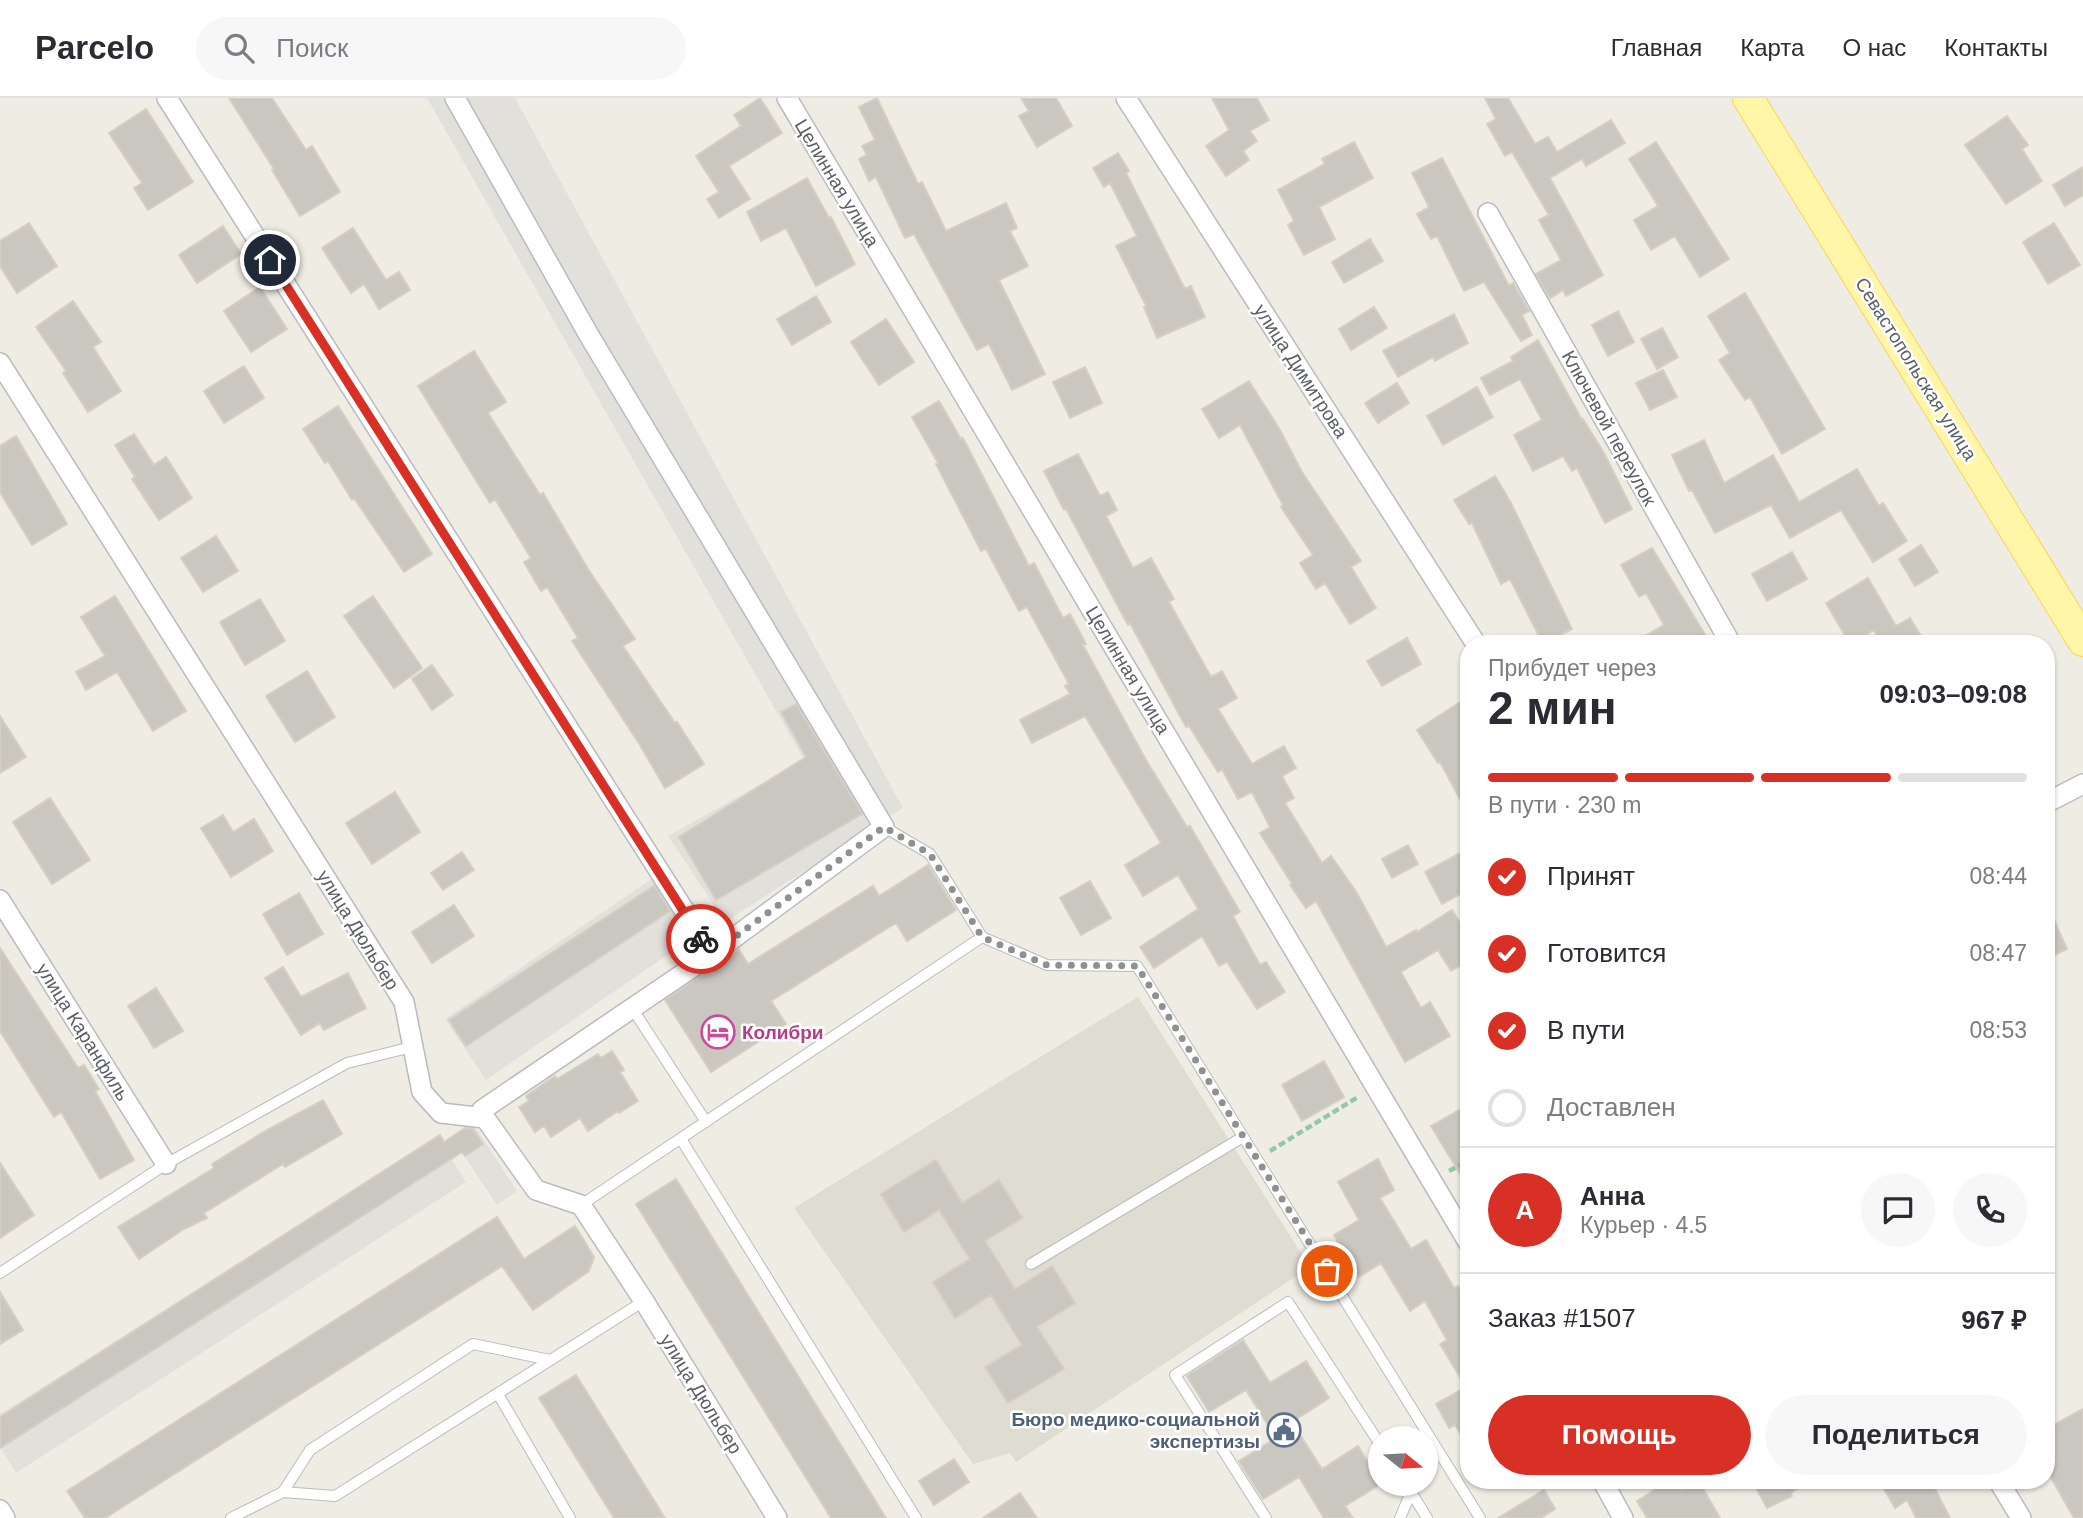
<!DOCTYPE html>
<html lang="ru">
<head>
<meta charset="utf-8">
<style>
	:root { --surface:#fff; --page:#f7f7f7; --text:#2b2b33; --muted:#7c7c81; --line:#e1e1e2; --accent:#d93025 }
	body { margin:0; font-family:Helvetica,sans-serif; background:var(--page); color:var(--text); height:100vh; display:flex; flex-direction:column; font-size:26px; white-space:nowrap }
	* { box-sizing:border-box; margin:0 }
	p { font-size:23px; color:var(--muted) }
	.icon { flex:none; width:38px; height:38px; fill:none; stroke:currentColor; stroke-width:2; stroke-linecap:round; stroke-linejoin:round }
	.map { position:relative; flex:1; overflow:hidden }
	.drawer { position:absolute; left:1460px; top:537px; width:595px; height:854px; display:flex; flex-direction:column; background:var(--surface); border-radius:28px; box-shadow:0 2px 5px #0004 }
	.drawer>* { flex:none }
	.needle { width:46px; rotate:108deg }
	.buttons { position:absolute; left:1368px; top:1328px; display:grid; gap:14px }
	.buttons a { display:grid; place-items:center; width:70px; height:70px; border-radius:50%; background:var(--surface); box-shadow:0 2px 5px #0004; font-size:35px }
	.pin { position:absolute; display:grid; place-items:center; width:60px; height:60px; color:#fff; margin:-30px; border:4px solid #fff; border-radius:50%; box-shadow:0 2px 7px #0007 }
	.courier { position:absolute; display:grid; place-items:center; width:70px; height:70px; margin:-35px; border:5px solid #d93025; border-radius:50%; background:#fff; color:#222; box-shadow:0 2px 9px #0007 }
	.overview em { font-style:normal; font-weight:600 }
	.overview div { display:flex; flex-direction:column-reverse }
	.overview { display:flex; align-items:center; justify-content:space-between; height:119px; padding:0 28px }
	h1 { font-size:46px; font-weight:600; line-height:52px }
	.bar { display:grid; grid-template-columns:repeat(4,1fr); gap:10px 7px; align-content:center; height:84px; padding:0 28px }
	.bar i { height:9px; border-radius:5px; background:var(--line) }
	.bar .on { background:var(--accent) }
	.bar p { grid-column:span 4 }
	.line { display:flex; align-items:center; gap:18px; padding:0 28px; border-top:2px solid var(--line) }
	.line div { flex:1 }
	.round { display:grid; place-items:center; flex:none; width:74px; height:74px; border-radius:37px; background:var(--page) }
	ol { padding:0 28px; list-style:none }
	li { display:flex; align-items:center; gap:21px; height:77px }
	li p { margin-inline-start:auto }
	li .icon { padding:7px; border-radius:50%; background:var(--accent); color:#fff; stroke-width:4 }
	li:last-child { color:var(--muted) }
	li i { width:38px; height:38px; border:4px solid var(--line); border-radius:50% }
	.action { display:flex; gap:14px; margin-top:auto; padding:14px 28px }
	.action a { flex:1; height:80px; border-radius:42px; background:var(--accent); color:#fff; font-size:28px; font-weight:600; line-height:80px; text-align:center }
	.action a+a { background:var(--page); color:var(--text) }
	header { display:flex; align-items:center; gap:42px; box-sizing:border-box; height:98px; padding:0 35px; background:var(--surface); border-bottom:2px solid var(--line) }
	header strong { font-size:33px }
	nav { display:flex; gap:38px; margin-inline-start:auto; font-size:24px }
	.search { width:490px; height:63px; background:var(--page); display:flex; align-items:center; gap:18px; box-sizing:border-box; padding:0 24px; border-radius:38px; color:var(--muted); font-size:26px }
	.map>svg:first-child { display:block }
</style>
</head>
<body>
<header>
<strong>Parcelo</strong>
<div class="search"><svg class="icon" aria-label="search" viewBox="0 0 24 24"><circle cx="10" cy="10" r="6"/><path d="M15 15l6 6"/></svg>Поиск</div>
<nav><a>Главная</a><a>Карта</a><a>О нас</a><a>Контакты</a></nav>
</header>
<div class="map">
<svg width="2083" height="1420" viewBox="0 0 2083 1420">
	<rect width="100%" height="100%" fill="#efede3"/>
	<path fill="#e2e0db" d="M 427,0 L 515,0 L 903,710 L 725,824 L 668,738 L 804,662 Z
		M 653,780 L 692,840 L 486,982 L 445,921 Z
		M 474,1027 L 517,1093 L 497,1107 L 453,1041 Z
		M 438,1039 L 466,1084 L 16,1375 L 0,1349 L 0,1316 Z"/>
	<path fill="#dfdcd2" d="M 1138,899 L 1310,1169 L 1016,1364 L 1010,1355 L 973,1366 L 794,1110 Z"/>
	<path fill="#cac7c0" stroke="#d4cfc1" stroke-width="2" d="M 229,0 L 272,0 L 306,52 L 312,48 L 340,94 L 300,118 L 272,72 L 274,71 Z
		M 760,0 L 782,35 L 729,68 L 750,101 L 719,120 L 707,101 L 719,94 L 696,58 L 741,28 L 734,17 Z
		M 877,0 L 918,86 L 922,84 L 946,133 L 1006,105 L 1017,130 L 1010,133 L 1028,168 L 999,182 L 1045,276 L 1012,292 L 989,246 L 977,252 L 914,136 L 905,140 L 876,79 L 869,83 L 859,61 L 867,57 L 862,48 L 875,42 L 859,9 Z
		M 1021,0 L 1056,0 L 1072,28 L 1037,49 L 1019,18 L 1029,13 Z
		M 1212,0 L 1257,0 L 1269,22 L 1250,33 L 1257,43 L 1243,53 L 1249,62 L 1226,78 L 1206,48 L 1229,32 Z
		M 1485,0 L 1508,0 L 1535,46 L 1548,39 L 1557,54 L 1611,22 L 1625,45 L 1586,68 L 1582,61 L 1550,80 L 1603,177 L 1566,198 L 1563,192 L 1550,200 L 1536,176 L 1561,162 L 1539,122 L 1549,117 L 1512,54 L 1505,58 L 1487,26 L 1496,21 Z
		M 146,11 L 193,84 L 148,112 L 134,90 L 142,85 L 109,35 Z
		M 2007,18 L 2028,47 L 2022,51 L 2042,83 L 2006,106 L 1965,47 Z
		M 1354,44 L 1373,80 L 1319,109 L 1335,141 L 1304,157 L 1288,127 L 1294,123 L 1278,92 L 1325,66 L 1322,61 Z
		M 1656,44 L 1729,161 L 1700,179 L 1675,138 L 1651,152 L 1634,122 L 1658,108 L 1629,61 Z
		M 1118,55 L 1129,73 L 1126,75 L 1185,191 L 1191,188 L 1205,219 L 1157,240 L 1144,209 L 1146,208 L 1116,148 L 1137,138 L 1110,85 L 1104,89 L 1093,70 Z
		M 1442,60 L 1509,188 L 1513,185 L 1529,213 L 1522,217 L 1532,237 L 1521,243 L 1484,184 L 1464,193 L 1437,138 L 1431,141 L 1417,116 L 1429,109 L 1412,75 Z
		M 2083,69 L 2083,97 L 2065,108 L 2053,87 Z
		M 807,80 L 829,120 L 831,119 L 855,166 L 816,188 L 786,130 L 761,143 L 747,114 Z
		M 29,125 L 57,168 L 17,195 L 0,168 L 0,143 Z
		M 2054,125 L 2080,167 L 2048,186 L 2023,144 Z
		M 223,128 L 241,156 L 197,185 L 179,157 Z
		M 353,130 L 386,182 L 399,174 L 410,192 L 379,211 L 364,186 L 351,195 L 322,150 Z
		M 1370,141 L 1383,163 L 1344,185 L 1332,164 Z
		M 260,189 L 287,231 L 251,254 L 224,213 Z
		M 1745,195 L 1825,331 L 1782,356 L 1750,299 L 1745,302 L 1719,262 L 1730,255 L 1708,218 Z
		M 816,198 L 831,224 L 792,247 L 777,221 Z
		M 73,203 L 101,244 L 93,249 L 121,293 L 88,314 L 63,275 L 66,273 L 36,229 Z
		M 1374,209 L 1387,230 L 1351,252 L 1339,231 Z
		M 1618,213 L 1634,244 L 1608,258 L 1592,227 Z
		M 1454,216 L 1468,245 L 1435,263 L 1433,259 L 1398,279 L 1383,253 Z
		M 886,221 L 914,264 L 879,287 L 851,244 Z
		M 1662,230 L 1678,259 L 1657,271 L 1641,241 Z
		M 1538,242 L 1582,322 L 1583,321 L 1604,355 L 1632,411 L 1605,425 L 1577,370 L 1572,373 L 1563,358 L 1533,373 L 1514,337 L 1542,322 L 1520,281 L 1490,297 L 1481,280 L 1513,263 L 1511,259 Z
		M 474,253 L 506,304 L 488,315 L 540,397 L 543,395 L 588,471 L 635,541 L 623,548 L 675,625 L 677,624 L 704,666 L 665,690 L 640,647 L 572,543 L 578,540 L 547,489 L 541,493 L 524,464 L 531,460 L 495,401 L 490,405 L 418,288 Z
		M 244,268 L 264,300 L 224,325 L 204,293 Z
		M 1085,269 L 1102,305 L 1070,320 L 1053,284 Z
		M 1663,272 L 1677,299 L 1650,312 L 1636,285 Z
		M 1249,283 L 1280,332 L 1302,374 L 1361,463 L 1351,469 L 1376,510 L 1350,526 L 1325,485 L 1316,491 L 1300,465 L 1313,457 L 1281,409 L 1283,407 L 1240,327 L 1219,340 L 1202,311 Z
		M 1397,285 L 1409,305 L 1378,325 L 1365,305 Z
		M 1477,289 L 1493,319 L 1443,347 L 1427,318 Z
		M 939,303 L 961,341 L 963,340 L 1029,468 L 1034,465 L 1063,520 L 1070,516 L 1086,546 L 1083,547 L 1146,662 L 1187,729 L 1190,728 L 1240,814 L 1233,818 L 1260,867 L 1266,864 L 1285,894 L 1257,911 L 1227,864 L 1219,868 L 1202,838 L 1154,870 L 1140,849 L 1198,811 L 1178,777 L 1143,798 L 1125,767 L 1161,745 L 1085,618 L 1032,645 L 1020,622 L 1070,596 L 1065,588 L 1069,586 L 1027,509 L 1019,513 L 986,451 L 981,453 L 936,366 L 938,365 L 912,319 Z
		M 338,308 L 432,456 L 404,474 L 354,400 L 352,402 L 328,363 L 325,365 L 303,331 Z
		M 134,336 L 154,367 L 166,359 L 192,400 L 159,422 L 132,381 L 135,379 L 115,347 Z
		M 16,338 L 67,426 L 32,447 L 0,394 L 0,348 Z
		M 1704,342 L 1724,385 L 1773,357 L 1799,404 L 1857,371 L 1879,408 L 1883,405 L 1907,443 L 1873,464 L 1841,412 L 1790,440 L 1771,407 L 1715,435 L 1692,392 L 1689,393 L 1672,357 Z
		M 1078,356 L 1100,398 L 1108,394 L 1117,412 L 1106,418 L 1133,470 L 1151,460 L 1174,501 L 1169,504 L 1211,579 L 1222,573 L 1237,600 L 1218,611 L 1252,666 L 1284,648 L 1296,670 L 1282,678 L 1294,700 L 1285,705 L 1322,765 L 1331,758 L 1357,795 L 1386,849 L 1416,832 L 1417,834 L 1452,812 L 1468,838 L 1468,863 L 1451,873 L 1438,852 L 1401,874 L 1421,910 L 1430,904 L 1450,938 L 1405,964 L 1316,803 L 1306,810 L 1290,787 L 1292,786 L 1260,735 L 1270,729 L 1252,694 L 1238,701 L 1222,671 L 1218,674 L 1189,628 L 1186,629 L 1130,525 L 1128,527 L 1066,411 L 1064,412 L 1044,373 Z
		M 1495,378 L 1511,405 L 1572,531 L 1543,546 L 1510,481 L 1501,486 L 1472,425 L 1469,426 L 1454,402 Z
		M 216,438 L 238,473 L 203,494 L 181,460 Z
		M 1921,447 L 1938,474 L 1915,488 L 1899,461 Z
		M 1652,450 L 1706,538 L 1691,546 L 1631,546 L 1664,527 L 1646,495 L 1639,499 L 1621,467 Z
		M 1792,454 L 1807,481 L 1767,503 L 1752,476 Z
		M 1868,480 L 1896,528 L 1910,520 L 1921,538 L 1907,546 L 1864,546 L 1877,538 L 1874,532 L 1850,546 L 1826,505 Z
		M 115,498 L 186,613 L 153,633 L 117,574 L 86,592 L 76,574 L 105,558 L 81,519 Z
		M 373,498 L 422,570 L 394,590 L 344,518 Z
		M 260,501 L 285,543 L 245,567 L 220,524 Z
		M 1407,540 L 1421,566 L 1382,588 L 1367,563 Z
		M 432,567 L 453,597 L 432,612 L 412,581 Z
		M 307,573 L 335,619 L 295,644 L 266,598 Z
		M 1468,599 L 1468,716 L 1440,664 L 1438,665 L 1417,632 Z
		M 796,606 L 862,716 L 716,802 L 679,739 L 806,659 L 781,614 Z
		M 0,618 L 26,659 L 0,675 Z
		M 395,694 L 420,734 L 372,766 L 346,725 Z
		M 50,700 L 90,762 L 52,786 L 13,724 Z
		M 223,717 L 233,734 L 254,721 L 273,753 L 231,779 L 201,730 Z
		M 1408,747 L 1418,766 L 1392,780 L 1382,761 Z
		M 1468,751 L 1468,792 L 1442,806 L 1425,774 Z
		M 462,754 L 474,772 L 443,792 L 431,775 Z
		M 928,767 L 956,812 L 907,843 L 896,825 L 771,903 L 786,926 L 711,974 L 665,902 L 739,852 L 748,866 L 873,788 L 879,798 Z
		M 1090,783 L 1111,820 L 1081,837 L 1060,800 Z
		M 654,788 L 670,813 L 466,948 L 449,922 Z
		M 299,795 L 323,836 L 287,857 L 263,816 Z
		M 2046,804 L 2067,851 L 2046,861 Z
		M 454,807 L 474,838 L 432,865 L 412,834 Z
		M 0,850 L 78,970 L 84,967 L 99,991 L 95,993 L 134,1062 L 100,1081 L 61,1014 L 54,1019 L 0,933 Z
		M 283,869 L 301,899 L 348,875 L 366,910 L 324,932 L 320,925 L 301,937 L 265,880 Z
		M 156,890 L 183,933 L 154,950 L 128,908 Z
		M 612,953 L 624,972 L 620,974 L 638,1003 L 619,1015 L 618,1013 L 588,1033 L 580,1020 L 551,1039 L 544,1028 L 535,1034 L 519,1009 L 529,1003 L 526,998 L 555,978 L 557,981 L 598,956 L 601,960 Z
		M 1324,963 L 1344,999 L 1302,1023 L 1282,987 Z
		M 323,1002 L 342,1036 L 285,1069 L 283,1066 L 204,1115 L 207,1120 L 184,1131 L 139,1161 L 118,1129 L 214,1070 L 212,1066 L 265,1033 Z
		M 1468,1007 L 1468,1089 L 1431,1028 Z
		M 465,1030 L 473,1031 L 483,1046 L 465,1058 L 462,1054 L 0,1350 L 0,1319 L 440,1037 L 444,1044 Z
		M 1378,1061 L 1394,1092 L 1380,1100 L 1411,1151 L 1426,1142 L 1454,1190 L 1458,1188 L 1468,1208 L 1468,1348 L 1455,1327 L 1449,1330 L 1436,1306 L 1466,1289 L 1440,1246 L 1447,1242 L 1425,1203 L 1410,1213 L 1381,1165 L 1359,1179 L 1334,1137 L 1359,1122 L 1338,1084 Z
		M 936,1062 L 962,1105 L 999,1082 L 1022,1120 L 985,1143 L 1015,1191 L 1052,1168 L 1075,1205 L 1037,1229 L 1064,1271 L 1008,1305 L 985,1269 L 1022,1247 L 991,1197 L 955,1220 L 933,1184 L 970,1161 L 939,1112 L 904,1134 L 881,1096 Z
		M 0,1065 L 34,1117 L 0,1140 Z
		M 676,1081 L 886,1420 L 831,1420 L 636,1106 Z
		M 497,1119 L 524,1161 L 575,1128 L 594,1159 L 589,1173 L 533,1212 L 502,1168 L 105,1420 L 85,1420 L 67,1393 Z
		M 0,1194 L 23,1232 L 0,1246 Z
		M 1243,1242 L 1270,1285 L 1306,1263 L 1329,1300 L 1292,1324 L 1322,1371 L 1358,1348 L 1381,1386 L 1345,1408 L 1353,1420 L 1324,1420 L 1299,1379 L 1263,1401 L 1239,1363 L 1276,1340 L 1246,1292 L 1209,1314 L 1187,1278 Z
		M 576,1277 L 665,1420 L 614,1420 L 539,1300 Z
		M 2083,1311 L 2083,1420 L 2074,1420 L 2046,1371 L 2046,1331 Z
		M 954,1361 L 969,1384 L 934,1407 L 919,1383 Z
		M 1670,1382 L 1676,1382 L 1682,1392 L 1698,1382 L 1720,1420 L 1647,1420 L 1637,1403 Z
		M 1776,1382 L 1812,1382 L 1791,1395 L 1792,1398 L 1767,1410 L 1757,1392 Z
		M 1879,1382 L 1941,1382 L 1933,1387 L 1950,1420 L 1916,1420 L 1907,1402 L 1895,1410 Z
		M 1544,1392 L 1555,1411 L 1541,1420 L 1498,1420 Z
		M 1020,1395 L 1037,1420 L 983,1420 Z"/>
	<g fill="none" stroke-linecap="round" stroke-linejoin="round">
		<defs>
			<path id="lane" d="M 982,839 L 1047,867 L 1137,868 L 1480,1420
				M 632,910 L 706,1024
				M 681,1041 L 916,1420
				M 581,1107 L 982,839 L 930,756 L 884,729
				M 1031,1166 L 1243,1039
				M 0,1175 L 166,1066 L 347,965 L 412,949
				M 498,1296 L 570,1420
				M 1406,1386 L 1427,1420
				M 283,1394 L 310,1352 L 473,1246 L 550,1262
				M 231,1420 L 283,1394 L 335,1398 L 644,1203
				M 1266,1420 L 1175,1277 L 1288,1204 L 1381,1348
				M 1400,1420 L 1411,1394"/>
			<path id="street" d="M 167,0 L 712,856
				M 455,0 L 590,239 L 884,729 L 712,856 L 482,1012 L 485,1020
				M 787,0 L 1468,1144
				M 1126,0 L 1476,546
				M 1488,115 L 1731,546
				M 0,265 L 404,904 L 422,994 L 441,1015 L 485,1020 L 536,1092 L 581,1107 L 644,1203 L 777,1420
				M 2046,705 L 2083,686
				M 0,802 L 166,1066
				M 1602,1382 L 1623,1420
				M 1998,1382 L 2021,1420
				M 0,1412 L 5,1420"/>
			<path id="primary" d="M 1748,0 L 2083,543"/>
		</defs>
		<use href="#lane" stroke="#b8bbc0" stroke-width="12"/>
		<use href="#street" stroke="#b8bbc0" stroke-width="22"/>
		<use href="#primary" stroke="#fbd450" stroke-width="32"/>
		<path stroke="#95c7a6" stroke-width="4.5" stroke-dasharray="7 3.5" stroke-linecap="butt" d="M 1270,1053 L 1358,999
			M 1449,1073 L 1468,1063"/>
		<use href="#lane" stroke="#fff" stroke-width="10"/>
		<use href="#street" stroke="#fff" stroke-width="19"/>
		<use href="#primary" stroke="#fff6a8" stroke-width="30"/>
	</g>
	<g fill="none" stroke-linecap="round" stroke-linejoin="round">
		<path stroke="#8f9191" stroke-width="7" stroke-dasharray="0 12.6" d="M 701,841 L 712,856 L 884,729 L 930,756 L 982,839 L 1047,867 L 1137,868 L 1327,1173"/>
		<path stroke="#d93025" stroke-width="9" d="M 270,162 L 701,841"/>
	</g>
	<defs>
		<symbol id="hotel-ring" viewBox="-11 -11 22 22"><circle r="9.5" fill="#fff" stroke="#d1479c" stroke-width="1.5"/><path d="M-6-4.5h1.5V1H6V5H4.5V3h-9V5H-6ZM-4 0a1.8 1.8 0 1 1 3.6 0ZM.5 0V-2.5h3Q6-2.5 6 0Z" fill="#d1479c"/></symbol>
		<symbol id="civic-ring" viewBox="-11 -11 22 22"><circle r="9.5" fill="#fff" stroke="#5c6f8a" stroke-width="1.5"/><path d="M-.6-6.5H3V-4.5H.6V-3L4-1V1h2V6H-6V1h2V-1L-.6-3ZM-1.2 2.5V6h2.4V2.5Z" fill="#5c6f8a"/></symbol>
	</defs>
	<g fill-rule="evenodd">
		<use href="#hotel-ring" x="699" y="915" width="38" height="38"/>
		<use href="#civic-ring" x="1265" y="1313" width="38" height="38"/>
	</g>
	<g text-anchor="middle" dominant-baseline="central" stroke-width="5" stroke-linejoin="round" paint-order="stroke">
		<g font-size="19" fill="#5b5f65" stroke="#fff">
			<text transform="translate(837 85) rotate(59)">Целинная улица</text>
			<text transform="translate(1916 271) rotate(58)">Севастопольская улица</text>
			<text transform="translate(1301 273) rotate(57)">улица Димитрова</text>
			<text transform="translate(1609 330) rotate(61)">Ключевой переулок</text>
			<text transform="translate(1128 572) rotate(59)">Целинная улица</text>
			<text transform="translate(358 832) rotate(58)">улица Дюльбер</text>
			<text transform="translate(83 934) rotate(58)">улица Каранфиль</text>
			<text transform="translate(701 1296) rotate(58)">улица Дюльбер</text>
		</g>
		<g font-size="19" font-weight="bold" fill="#b23c85" stroke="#fff" text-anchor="start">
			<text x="742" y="934">Колибри</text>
		</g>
		<g font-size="19" font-weight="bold" fill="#4e5e75" stroke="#fff" text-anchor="end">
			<text x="1260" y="1321">Бюро медико-социальной<tspan x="1260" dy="22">экспертизы</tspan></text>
		</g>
	</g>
</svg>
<div class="buttons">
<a><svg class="needle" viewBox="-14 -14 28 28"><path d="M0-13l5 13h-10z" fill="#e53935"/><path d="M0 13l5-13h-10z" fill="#7c7c81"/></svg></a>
</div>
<div class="pin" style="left:1327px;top:1173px;background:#ea580c"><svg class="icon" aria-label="bag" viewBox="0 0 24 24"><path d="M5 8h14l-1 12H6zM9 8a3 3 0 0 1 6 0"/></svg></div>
<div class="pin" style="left:270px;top:162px;background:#1f2937"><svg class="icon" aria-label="home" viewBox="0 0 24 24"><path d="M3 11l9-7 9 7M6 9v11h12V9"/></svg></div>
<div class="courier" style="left:701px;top:841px"><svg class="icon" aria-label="bike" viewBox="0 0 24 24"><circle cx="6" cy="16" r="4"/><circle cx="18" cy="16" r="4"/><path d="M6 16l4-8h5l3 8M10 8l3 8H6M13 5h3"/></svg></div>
<section class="drawer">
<div class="overview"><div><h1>2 мин</h1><p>Прибудет через</p></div><em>09:03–09:08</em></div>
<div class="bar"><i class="on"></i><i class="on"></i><i class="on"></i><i></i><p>В пути · 230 m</p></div>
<ol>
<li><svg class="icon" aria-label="check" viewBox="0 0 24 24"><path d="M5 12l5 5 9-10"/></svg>Принят<p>08:44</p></li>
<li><svg class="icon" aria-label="check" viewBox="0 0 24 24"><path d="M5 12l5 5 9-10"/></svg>Готовится<p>08:47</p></li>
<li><svg class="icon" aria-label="check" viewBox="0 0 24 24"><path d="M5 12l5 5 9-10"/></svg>В пути<p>08:53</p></li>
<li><i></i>Доставлен</li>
</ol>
<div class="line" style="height:126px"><b class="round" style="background:var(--accent);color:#fff">А</b><div><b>Анна</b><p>Курьер · 4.5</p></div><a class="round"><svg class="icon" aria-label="chat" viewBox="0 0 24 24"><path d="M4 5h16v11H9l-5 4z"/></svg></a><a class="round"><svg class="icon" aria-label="phone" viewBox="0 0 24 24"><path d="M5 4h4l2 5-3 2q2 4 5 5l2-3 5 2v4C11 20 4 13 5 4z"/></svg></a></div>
<div class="line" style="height:91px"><div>Заказ #1507</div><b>967 ₽</b></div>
<div class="action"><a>Помощь</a><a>Поделиться</a></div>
</section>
</div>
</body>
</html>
